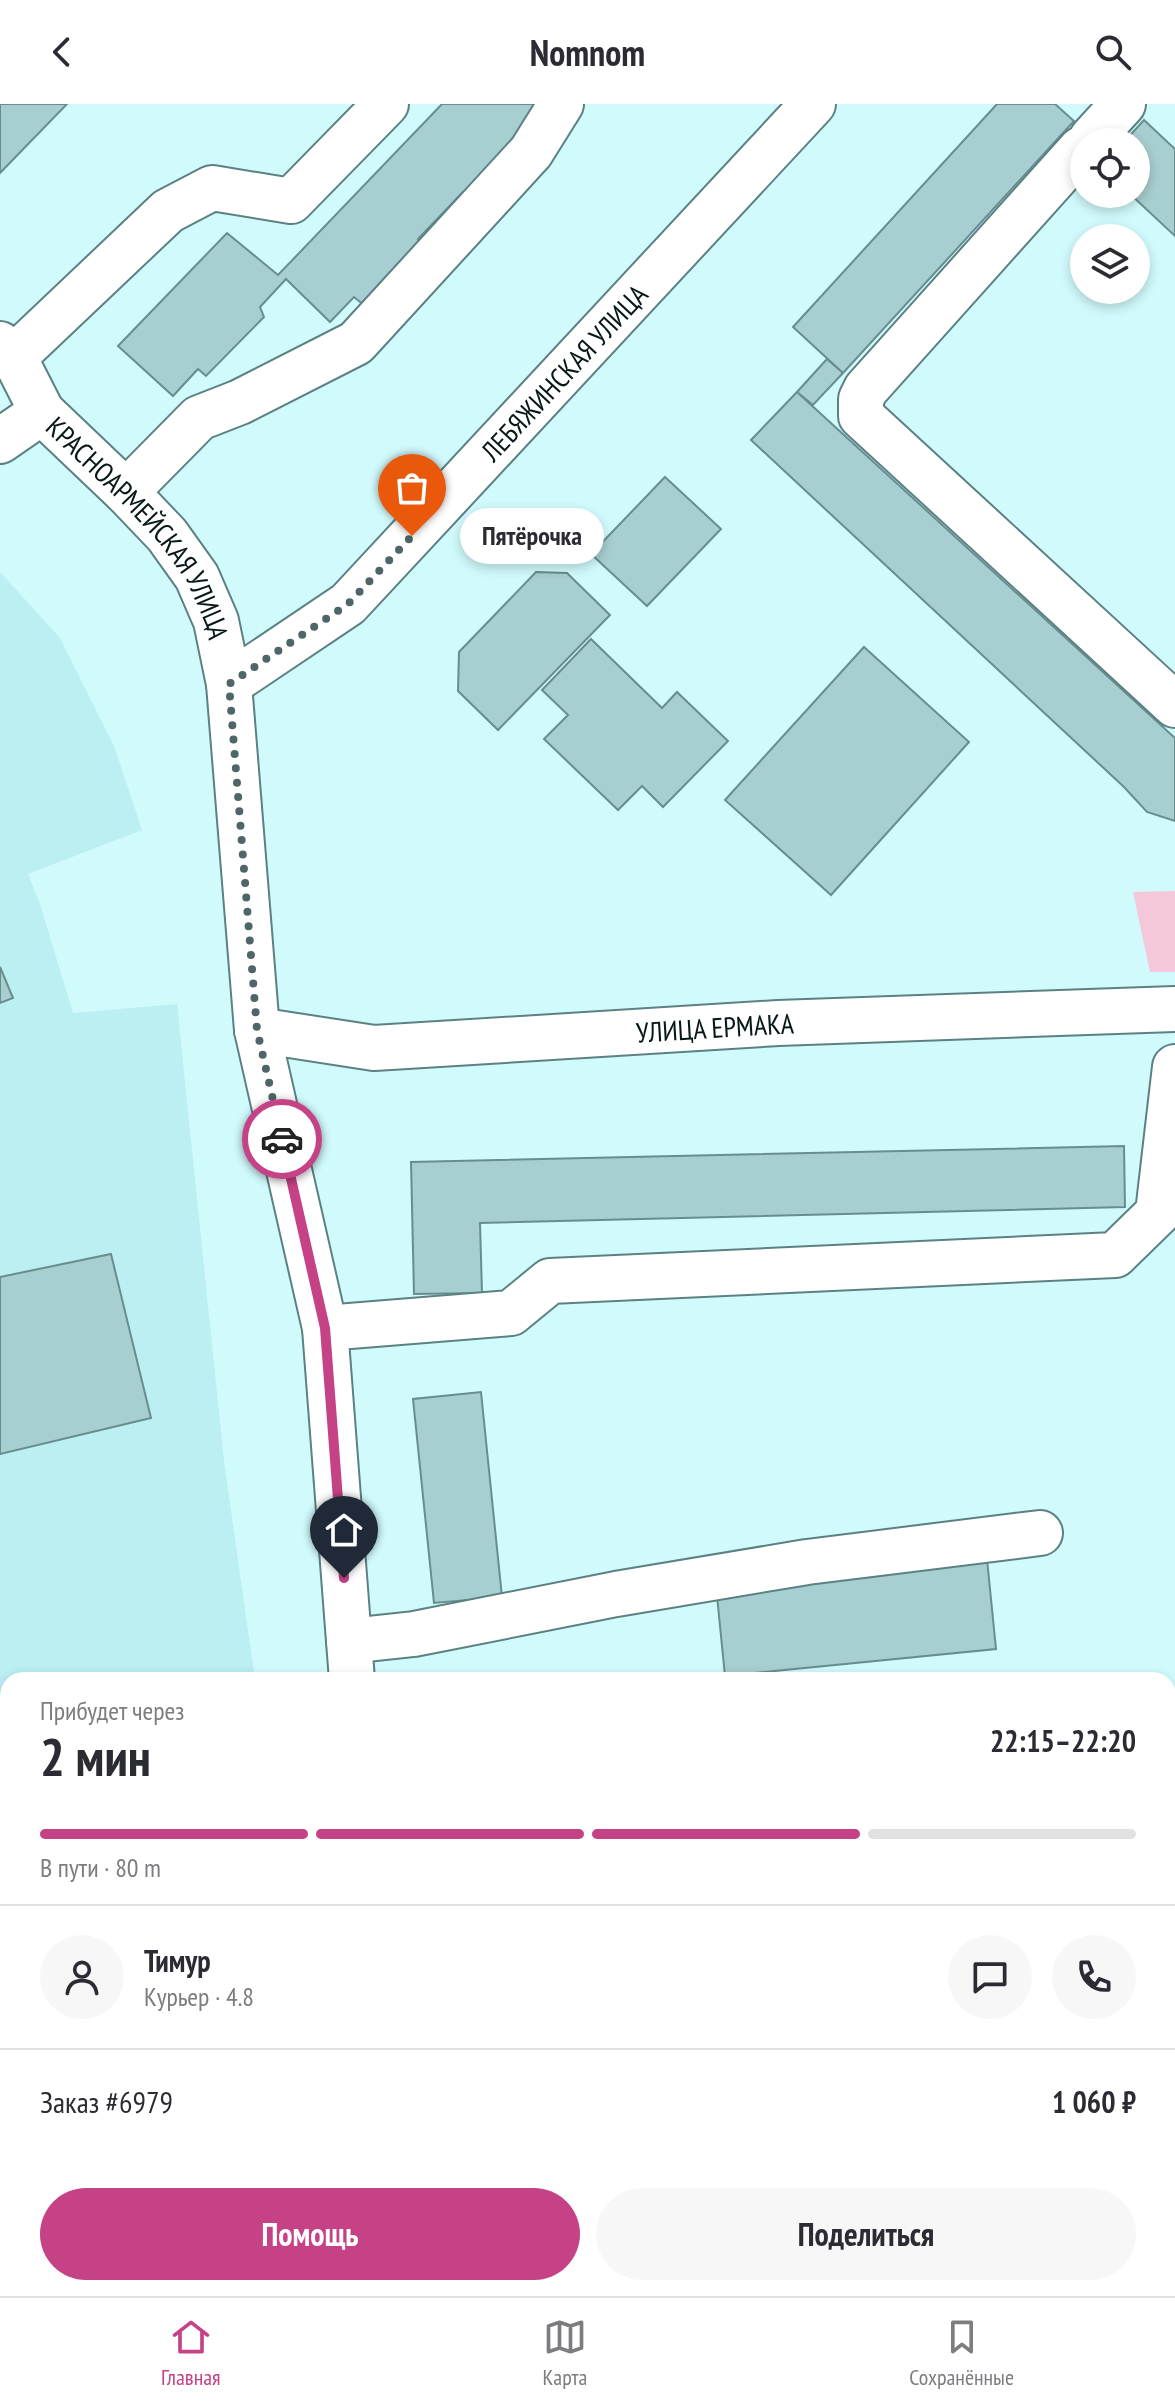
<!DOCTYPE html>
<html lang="ru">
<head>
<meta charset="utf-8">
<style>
	:root { --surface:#fff; --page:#f7f7f7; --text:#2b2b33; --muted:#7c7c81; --line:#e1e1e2; --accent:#c54287 }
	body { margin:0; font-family:"PT Sans Narrow",sans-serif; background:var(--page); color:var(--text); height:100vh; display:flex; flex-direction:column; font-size:30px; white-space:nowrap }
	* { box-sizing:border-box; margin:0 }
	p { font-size:26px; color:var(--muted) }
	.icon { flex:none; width:44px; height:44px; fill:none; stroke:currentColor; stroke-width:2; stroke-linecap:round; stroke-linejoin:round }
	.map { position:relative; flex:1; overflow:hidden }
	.side { position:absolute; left:0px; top:1568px; width:1176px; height:624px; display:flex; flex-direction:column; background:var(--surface); border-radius:24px 24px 0 0; box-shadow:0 4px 12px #0003 }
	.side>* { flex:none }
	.buttons { position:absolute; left:1070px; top:24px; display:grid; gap:16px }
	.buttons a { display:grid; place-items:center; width:80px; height:80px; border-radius:50%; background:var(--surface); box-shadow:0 4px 12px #0003; font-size:40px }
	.pin { position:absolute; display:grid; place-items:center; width:68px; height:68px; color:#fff; margin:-82px -34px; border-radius:50% 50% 50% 0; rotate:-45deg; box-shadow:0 0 8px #0007 }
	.pin .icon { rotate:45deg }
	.courier { position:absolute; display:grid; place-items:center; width:80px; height:80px; margin:-40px; border:6px solid #c54287; border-radius:50%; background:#fff; color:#222; box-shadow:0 2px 10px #0007 }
	.bubble { position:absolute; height:56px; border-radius:28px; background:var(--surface); box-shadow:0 4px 12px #0003; font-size:26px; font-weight:700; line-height:56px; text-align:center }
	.headline em { font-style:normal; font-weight:700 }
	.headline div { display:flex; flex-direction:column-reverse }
	.headline { display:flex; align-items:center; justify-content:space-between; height:136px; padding:0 40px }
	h1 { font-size:52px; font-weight:700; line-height:60px }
	.bar { display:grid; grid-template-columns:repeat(4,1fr); gap:12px 8px; align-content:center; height:96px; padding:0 40px }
	.bar i { height:10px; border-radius:6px; background:var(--line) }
	.bar .on { background:var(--accent) }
	.bar p { grid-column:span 4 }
	.line { display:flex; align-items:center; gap:20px; padding:0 40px; border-top:2px solid var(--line) }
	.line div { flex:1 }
	.round { display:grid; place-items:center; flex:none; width:84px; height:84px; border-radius:42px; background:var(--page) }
	.button { display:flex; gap:16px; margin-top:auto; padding:16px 40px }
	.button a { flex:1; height:92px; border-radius:48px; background:var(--accent); color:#fff; font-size:32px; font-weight:700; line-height:92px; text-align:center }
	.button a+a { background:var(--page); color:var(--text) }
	header { display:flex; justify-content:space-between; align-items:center; height:104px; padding:0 40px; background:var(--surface); font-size:36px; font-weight:700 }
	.dock { display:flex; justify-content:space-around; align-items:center; height:112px; border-top:2px solid var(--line); background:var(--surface); font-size:22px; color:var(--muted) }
	.dock a { display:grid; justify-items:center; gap:4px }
	.dock .on { color:var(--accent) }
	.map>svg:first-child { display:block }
</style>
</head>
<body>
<header><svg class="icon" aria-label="back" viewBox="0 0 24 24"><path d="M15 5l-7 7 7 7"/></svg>Nomnom<svg class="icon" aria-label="search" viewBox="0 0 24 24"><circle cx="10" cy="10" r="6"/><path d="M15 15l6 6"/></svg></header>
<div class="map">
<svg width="1175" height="2192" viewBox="0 0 1175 2192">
	<rect width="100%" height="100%" fill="#d1fafc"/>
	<path fill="#bceff2" d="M 0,468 L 60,534 L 114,642 L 142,726 L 28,770 L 40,800 L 73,909 L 177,900 L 224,1357 L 255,1576 L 8,1576 L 8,1922 L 0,1923 Z
		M 782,2184 L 892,2184 L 892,2192 L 783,2192 Z"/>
	<path fill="#f4c8da" d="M 1175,787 L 1175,868 L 1150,868 L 1133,788 Z"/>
	<path fill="#a7ced0" stroke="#678d8f" stroke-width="2" d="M 0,0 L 67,0 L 0,69 Z
		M 442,0 L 542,0 L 520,23 L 527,33 L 468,93 L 463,88 L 418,135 L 424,141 L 365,202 L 354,193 L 330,218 L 286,175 L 260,203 L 264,213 L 206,272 L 198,265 L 173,292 L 118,242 L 227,129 L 278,171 Z
		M 997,0 L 1055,0 L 1074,17 L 843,269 L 793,223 Z
		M 1144,16 L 1175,45 L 1175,132 L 1130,90 L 1136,90 L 1136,38 L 1124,38 Z
		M 827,255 L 843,269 L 813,301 L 797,288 Z
		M 797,288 L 1175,634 L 1175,717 L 1147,708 L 1124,683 L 751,336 Z
		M 665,373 L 721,425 L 647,502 L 591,450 Z
		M 536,468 L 567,469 L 610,511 L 498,626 L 458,587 L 459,548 Z
		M 591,535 L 662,604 L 677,588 L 728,637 L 663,703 L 642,682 L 618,706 L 544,635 L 568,611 L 542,586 Z
		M 864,543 L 969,638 L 831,791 L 725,696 Z
		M 0,863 L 13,894 L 0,899 Z
		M 1124,1042 L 1125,1103 L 480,1119 L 482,1189 L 414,1190 L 411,1058 Z
		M 111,1150 L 151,1314 L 0,1350 L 0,1173 Z
		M 481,1288 L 502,1493 L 434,1499 L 413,1295 Z
		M 987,1455 L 996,1545 L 725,1572 L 716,1482 Z
		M 8,1832 L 8,1912 L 0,1913 L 0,1833 Z
		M 1175,1922 L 1175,1985 L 1168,1986 L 1168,1923 Z
		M 0,2093 L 8,2128 L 8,2174 L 0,2176 Z
		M 231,2184 L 312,2184 L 313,2192 L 232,2192 Z
		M 500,2184 L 594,2184 L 595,2192 L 501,2192 Z"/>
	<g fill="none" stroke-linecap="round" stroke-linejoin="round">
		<defs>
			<g id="minor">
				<path d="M 1092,34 L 1123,0"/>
				<path d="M 1081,45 L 866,285 L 861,295 L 861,312 L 1175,601"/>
				<path id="s1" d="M 0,240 L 14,253 L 42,308 L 126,388 L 167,431 L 197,473 L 216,517 L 229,580 L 257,926 L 325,1224 L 352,1576"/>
				<path d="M 14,253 L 168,107 L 212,84 L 291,97 L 386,0"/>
				<path d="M 0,337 L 42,308"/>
				<path d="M 126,388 L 199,314 L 240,298 L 356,239 L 531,48 L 561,0"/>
				<path id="s2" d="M 229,580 L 348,500 L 813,0"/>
				<path id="s3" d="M 257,926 L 374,944 L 778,919 L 1175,905"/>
				<path d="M 325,1224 L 511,1209 L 550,1177 L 1115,1151 L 1158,1109 L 1175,963"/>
				<path d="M 349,1537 L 414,1530 L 616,1490 L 807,1458 L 1040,1429"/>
				<path d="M 1168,1870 L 1175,1870"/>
				<path d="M 0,2014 L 8,2013"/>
				<path d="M 1168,2039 L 1175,2038"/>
				<path d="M 401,2184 L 402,2192"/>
				<path d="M 56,2192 L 134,2184"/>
				<path d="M 642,2192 L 642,2184"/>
			</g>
		</defs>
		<use href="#minor" stroke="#5b8183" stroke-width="48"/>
		<use href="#minor" stroke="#fff" stroke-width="44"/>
	</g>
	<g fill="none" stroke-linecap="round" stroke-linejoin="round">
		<path stroke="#4e6668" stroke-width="8" stroke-dasharray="0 14.4" d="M 282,1035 L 257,926 L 229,580 L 348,500 L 412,432"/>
		<path stroke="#c54287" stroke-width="10" d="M 282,1035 L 325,1224 L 344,1474"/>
	</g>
	<g text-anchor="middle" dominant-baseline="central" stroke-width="8" stroke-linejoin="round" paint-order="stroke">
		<g font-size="28" fill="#081718" stroke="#d1fafc">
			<text stroke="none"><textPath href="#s2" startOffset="460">ЛЕБЯЖИНСКАЯ УЛИЦА</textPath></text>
			<text stroke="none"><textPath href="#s1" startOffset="234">КРАСНОАРМЕЙСКАЯ УЛИЦА</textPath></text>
			<text stroke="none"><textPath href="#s3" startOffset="460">УЛИЦА ЕРМАКА</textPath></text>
		</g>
	</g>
</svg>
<div class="buttons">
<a><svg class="icon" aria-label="locate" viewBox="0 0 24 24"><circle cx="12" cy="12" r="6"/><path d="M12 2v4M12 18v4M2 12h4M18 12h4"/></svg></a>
<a><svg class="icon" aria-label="layers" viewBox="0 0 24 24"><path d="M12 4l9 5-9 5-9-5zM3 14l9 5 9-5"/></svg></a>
</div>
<div class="pin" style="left:412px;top:432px;background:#ea580c"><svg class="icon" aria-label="bag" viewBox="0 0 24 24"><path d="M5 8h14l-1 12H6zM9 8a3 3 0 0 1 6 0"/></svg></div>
<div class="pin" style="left:344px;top:1474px;background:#1f2937"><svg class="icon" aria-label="home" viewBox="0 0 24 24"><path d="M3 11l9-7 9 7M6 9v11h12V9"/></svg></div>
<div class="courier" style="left:282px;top:1035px"><svg class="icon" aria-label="car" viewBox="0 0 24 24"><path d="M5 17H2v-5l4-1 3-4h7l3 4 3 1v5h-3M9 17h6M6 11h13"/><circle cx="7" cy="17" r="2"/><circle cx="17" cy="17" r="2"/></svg></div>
<div class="bubble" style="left:460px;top:404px;width:144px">Пятёрочка</div>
<section class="side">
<div class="headline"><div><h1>2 мин</h1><p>Прибудет через</p></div><em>22:15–22:20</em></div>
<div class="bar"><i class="on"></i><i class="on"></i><i class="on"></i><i></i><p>В пути · 80 m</p></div>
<div class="line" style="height:144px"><a class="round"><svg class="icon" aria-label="person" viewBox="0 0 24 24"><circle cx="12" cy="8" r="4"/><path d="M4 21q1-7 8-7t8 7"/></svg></a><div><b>Тимур</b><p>Курьер · 4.8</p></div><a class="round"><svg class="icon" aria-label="chat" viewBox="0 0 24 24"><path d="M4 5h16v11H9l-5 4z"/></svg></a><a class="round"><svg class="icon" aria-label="phone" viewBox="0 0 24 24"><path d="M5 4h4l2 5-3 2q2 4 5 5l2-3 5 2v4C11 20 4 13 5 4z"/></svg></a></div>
<div class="line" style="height:104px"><div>Заказ #6979</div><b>1 060 ₽</b></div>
<div class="button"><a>Помощь</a><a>Поделиться</a></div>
</section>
</div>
<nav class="dock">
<a class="on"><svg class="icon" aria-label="home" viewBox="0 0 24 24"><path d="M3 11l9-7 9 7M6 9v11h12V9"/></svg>Главная</a>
<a><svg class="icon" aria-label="map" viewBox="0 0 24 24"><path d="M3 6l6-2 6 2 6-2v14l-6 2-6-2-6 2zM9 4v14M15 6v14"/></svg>Карта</a>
<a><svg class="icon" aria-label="saved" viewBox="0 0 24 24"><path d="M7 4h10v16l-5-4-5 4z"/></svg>Сохранённые</a>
</nav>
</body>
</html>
